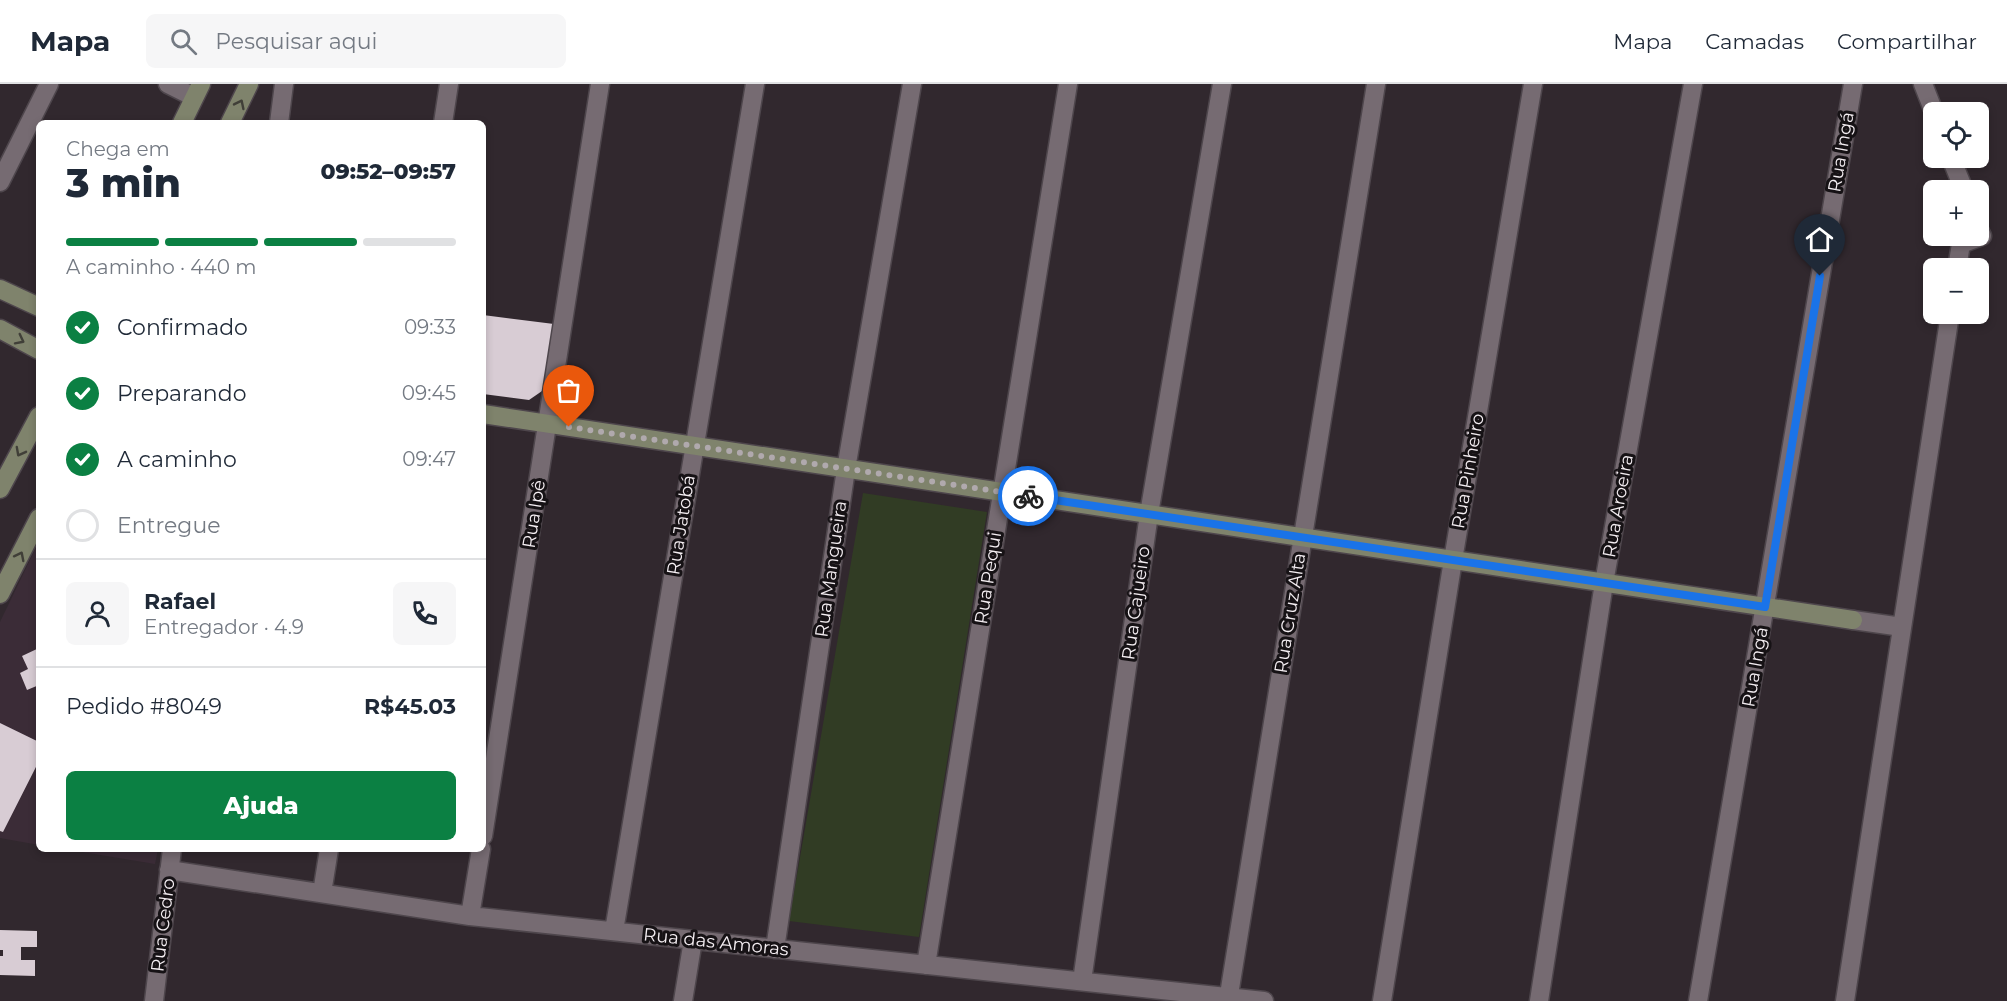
<!DOCTYPE html>
<html lang="pt">
<head>
<meta charset="utf-8">
<style>
	:root { --surface:#fff; --page:#f6f6f7; --text:#1f2937; --muted:#747a83; --line:#e0e1e3; --accent:#0b8043 }
	body { margin:0; font-family:Montserrat,sans-serif; background:var(--page); color:var(--text); height:100vh; display:flex; flex-direction:column; font-size:22px; white-space:nowrap }
	* { box-sizing:border-box; margin:0 }
	p { font-size:20px; color:var(--muted) }
	.icon { flex:none; width:33px; height:33px; fill:none; stroke:currentColor; stroke-width:2; stroke-linecap:round; stroke-linejoin:round }
	.map { position:relative; flex:1; overflow:hidden }
	.drawer { position:absolute; left:36px; top:36px; width:450px; height:732px; display:flex; flex-direction:column; background:var(--surface); border-radius:9px; box-shadow:0 3px 9px #0003 }
	.drawer>* { flex:none }
	.buttons { position:absolute; left:1923px; top:18px; display:grid; gap:12px }
	.buttons a { display:grid; place-items:center; width:66px; height:66px; border-radius:9px; background:var(--surface); box-shadow:0 3px 9px #0003; font-size:30px }
	.pin { position:absolute; display:grid; place-items:center; width:51px; height:51px; color:#fff; margin:-62px -26px; border-radius:50% 50% 50% 0; rotate:-45deg; box-shadow:0 0 6px #0007 }
	.pin .icon { rotate:45deg }
	.courier { position:absolute; display:grid; place-items:center; width:60px; height:60px; margin:-30px; border:4px solid #1a73e8; border-radius:50%; background:#fff; color:#222; box-shadow:0 2px 8px #0007 }
	.headline em { font-style:normal; font-weight:800 }
	.headline div { display:flex; flex-direction:column-reverse }
	.headline { display:flex; align-items:center; justify-content:space-between; height:102px; padding:0 30px }
	h1 { font-size:39px; font-weight:800; line-height:45px }
	.bar { display:grid; grid-template-columns:repeat(4,1fr); gap:9px 6px; align-content:center; height:72px; padding:0 30px }
	.bar i { height:8px; border-radius:4px; background:var(--line) }
	.bar .selected { background:var(--accent) }
	.bar p { grid-column:span 4 }
	.line { display:flex; align-items:center; gap:15px; padding:0 30px; border-top:2px solid var(--line) }
	.line div { flex:1 }
	.round { display:grid; place-items:center; flex:none; width:63px; height:63px; border-radius:9px; background:var(--page) }
	ol { padding:0 30px; list-style:none }
	li { display:flex; align-items:center; gap:18px; height:66px }
	li p { margin-inline-start:auto }
	li .icon { padding:6px; border-radius:50%; background:var(--accent); color:#fff; stroke-width:4 }
	li:last-child { color:var(--muted) }
	li i { width:33px; height:33px; border:3px solid var(--line); border-radius:50% }
	.cta { display:flex; gap:12px; margin-top:auto; padding:12px 30px }
	.cta a { flex:1; height:69px; border-radius:9px; background:var(--accent); color:#fff; font-size:24px; font-weight:800; line-height:69px; text-align:center }
	header { display:flex; align-items:center; gap:36px; box-sizing:border-box; height:84px; padding:0 30px; background:var(--surface); border-bottom:2px solid var(--line) }
	header strong { font-size:28px }
	nav { display:flex; gap:33px; margin-inline-start:auto; font-size:21px }
	.search { width:420px; height:54px; background:var(--page); display:flex; align-items:center; gap:15px; box-sizing:border-box; padding:0 21px; border-radius:9px; color:var(--muted); font-size:22px }
	.map>svg:first-child { display:block }
</style>
</head>
<body>
<header>
<strong>Mapa</strong>
<div class="search"><svg class="icon" aria-label="search" viewBox="0 0 24 24"><circle cx="10" cy="10" r="6"/><path d="M15 15l6 6"/></svg>Pesquisar aqui</div>
<nav><a>Mapa</a><a>Camadas</a><a>Compartilhar</a></nav>
</header>
<div class="map">
<svg width="2007" height="917" viewBox="0 0 2007 917">
	<rect width="100%" height="100%" fill="#31282e"/>
	<path fill="#3b2c37" d="M 39,457 L 39,761 L 0,754 L 0,538 Z
		M 64,765 L 158,765 L 155,780 Z"/>
	<path fill="#313c24" d="M 863,409 L 987,428 L 919,853 L 789,837 Z"/>
	<path fill="#d8ccd4" d="M 483,231 L 554,240 L 545,305 L 529,316 L 483,310 Z
		M 39,564 L 39,601 L 27,606 L 20,589 L 28,585 L 22,572 Z
		M 0,639 L 39,658 L 39,677 L 3,748 L 0,747 Z
		M 0,846 L 37,847 L 37,863 L 21,863 L 21,876 L 35,876 L 35,892 L 0,891 L 0,872 L 3,872 L 3,866 L 0,866 Z"/>
	<g fill="none" stroke-linecap="round" stroke-linejoin="round">
		<defs>
			<path id="street" d="M 168,0 L 194,13
				M 1923,0 L 1934,28
				M 279,39 L 284,0
				M 443,39 L 449,0
				M 1951,74 L 1964,106
				M 0,98 L 49,0
				M 1957,184 L 1961,160 L 1982,152 L 1978,144
				M 1853,536 L 1902,543
				M 483,752 L 600,0
				M 169,786 L 470,832 L 1264,917
				M 322,809 L 329,765
				M 470,832 L 481,765
				M 614,847 L 755,0
				M 775,865 L 846,385 L 912,0
				M 926,881 L 1068,0
				M 1082,897 L 1149,430 L 1222,0
				M 154,917 L 172,765
				M 683,917 L 693,856
				M 1228,917 L 1376,0
				M 1382,917 L 1453,476 L 1533,0
				M 1539,917 L 1604,499 L 1693,0
				M 1698,917 L 1853,0
				M 1845,917 L 1950,230"/>
			<path id="secondary" d="M 182,39 L 201,0
				M 230,39 L 249,0
				M 0,205 L 39,223
				M 0,245 L 39,266
				M 483,330 L 1853,536
				M 0,405 L 39,332
				M 0,510 L 39,434"/>
		</defs>
		<use href="#street" stroke="#4e464c" stroke-width="21"/>
		<use href="#secondary" stroke="#4e464c" stroke-width="21"/>
		<use href="#street" stroke="#766b72" stroke-width="18"/>
		<use href="#secondary" stroke="#7f836c" stroke-width="18"/>
	</g>
	<defs><path id="oneway-chevron" d="M-2-3.5L2.5 0L-2 3.5" fill="none" stroke-width="1.6" stroke-linecap="round" stroke-linejoin="round" transform="scale(1.5)"/></defs>
	<g stroke="#403f38">
		<use href="#oneway-chevron" transform="translate(240 20) rotate(-64)"/>
		<use href="#oneway-chevron" transform="translate(20 256) rotate(27)"/>
		<use href="#oneway-chevron" transform="translate(20 368) rotate(118)"/>
		<use href="#oneway-chevron" transform="translate(20 472) rotate(-63)"/>
	</g>
	<g fill="none" stroke-linecap="round" stroke-linejoin="round">
		<path stroke="#b0a9ad" stroke-width="6" stroke-dasharray="0 10.8" d="M 569,343 L 1028,412"/>
		<path stroke="#1a73e8" stroke-width="8" d="M 1028,412 L 1765,523 L 1820,192"/>
	</g>
	<g text-anchor="middle" dominant-baseline="central" stroke-width="6" stroke-linejoin="round" paint-order="stroke">
		<g font-size="18" fill="#f4eef2" stroke="#161215">
			<text transform="translate(1841 68) rotate(-80)">Rua Ingá</text>
			<text transform="translate(1468 387) rotate(-80)">Rua Pinheiro</text>
			<text transform="translate(1618 422) rotate(-80)">Rua Aroeira</text>
			<text transform="translate(534 430) rotate(-81)">Rua Ipê</text>
			<text transform="translate(681 441) rotate(-81)">Rua Jatobá</text>
			<text transform="translate(831 485) rotate(-82)">Rua Mangueira</text>
			<text transform="translate(988 494) rotate(-81)">Rua Pequi</text>
			<text transform="translate(1136 519) rotate(-82)">Rua Cajueiro</text>
			<text transform="translate(1290 529) rotate(-81)">Rua Cruz Alta</text>
			<text transform="translate(1755 583) rotate(-80)">Rua Ingá</text>
			<text transform="translate(163 841) rotate(-83)">Rua Cedro</text>
			<text transform="translate(716 858) rotate(6)">Rua das Amoras</text>
		</g>
	</g>
</svg>
<div class="buttons">
<a><svg class="icon" aria-label="locate" viewBox="0 0 24 24"><circle cx="12" cy="12" r="6"/><path d="M12 2v4M12 18v4M2 12h4M18 12h4"/></svg></a>
<a>+</a>
<a>−</a>
</div>
<div class="pin" style="left:569px;top:343px;background:#ea580c"><svg class="icon" aria-label="bag" viewBox="0 0 24 24"><path d="M5 8h14l-1 12H6zM9 8a3 3 0 0 1 6 0"/></svg></div>
<div class="pin" style="left:1820px;top:192px;background:#1f2937"><svg class="icon" aria-label="home" viewBox="0 0 24 24"><path d="M3 11l9-7 9 7M6 9v11h12V9"/></svg></div>
<div class="courier" style="left:1028px;top:412px"><svg class="icon" aria-label="bike" viewBox="0 0 24 24"><circle cx="6" cy="16" r="4"/><circle cx="18" cy="16" r="4"/><path d="M6 16l4-8h5l3 8M10 8l3 8H6M13 5h3"/></svg></div>
<section class="drawer">
<div class="headline"><div><h1>3 min</h1><p>Chega em</p></div><em>09:52–09:57</em></div>
<div class="bar"><i class="selected"></i><i class="selected"></i><i class="selected"></i><i></i><p>A caminho · 440 m</p></div>
<ol>
<li><svg class="icon" aria-label="check" viewBox="0 0 24 24"><path d="M5 12l5 5 9-10"/></svg>Confirmado<p>09:33</p></li>
<li><svg class="icon" aria-label="check" viewBox="0 0 24 24"><path d="M5 12l5 5 9-10"/></svg>Preparando<p>09:45</p></li>
<li><svg class="icon" aria-label="check" viewBox="0 0 24 24"><path d="M5 12l5 5 9-10"/></svg>A caminho<p>09:47</p></li>
<li><i></i>Entregue</li>
</ol>
<div class="line" style="height:108px"><a class="round"><svg class="icon" aria-label="person" viewBox="0 0 24 24"><circle cx="12" cy="8" r="4"/><path d="M4 21q1-7 8-7t8 7"/></svg></a><div><b>Rafael</b><p>Entregador · 4.9</p></div><a class="round"><svg class="icon" aria-label="phone" viewBox="0 0 24 24"><path d="M5 4h4l2 5-3 2q2 4 5 5l2-3 5 2v4C11 20 4 13 5 4z"/></svg></a></div>
<div class="line" style="height:78px"><div>Pedido #8049</div><b>R$45.03</b></div>
<div class="cta"><a>Ajuda</a></div>
</section>
</div>
</body>
</html>
